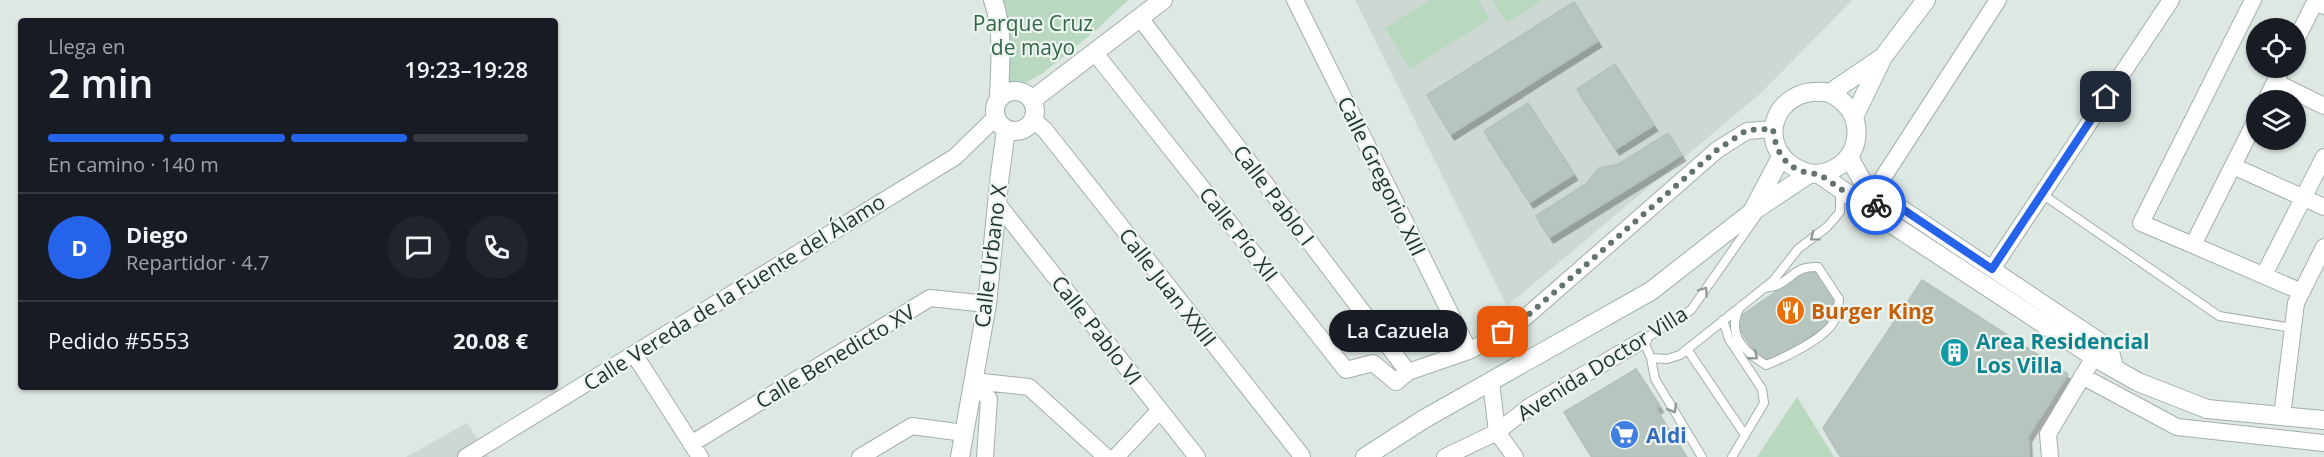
<!DOCTYPE html>
<html lang="es">
<head>
<meta charset="utf-8">
<style>
	:root { --surface:#171b24; --page:#20242c; --text:#f1f3f6; --muted:#9ea1a6; --line:#363941; --accent:#2563eb }
	body { margin:0; font-family:"Open Sans",sans-serif; background:var(--page); color:var(--text); height:100vh; display:flex; flex-direction:column; font-size:22px; white-space:nowrap }
	* { box-sizing:border-box; margin:0 }
	p { font-size:20px; color:var(--muted) }
	.icon { flex:none; width:33px; height:33px; fill:none; stroke:currentColor; stroke-width:2; stroke-linecap:round; stroke-linejoin:round }
	.map { position:relative; flex:1; overflow:hidden }
	.drawer { position:absolute; left:18px; top:18px; width:540px; height:372px; display:flex; flex-direction:column; background:var(--surface); border-radius:6px; box-shadow:0 2px 4px #0004 }
	.drawer>* { flex:none }
	.buttons { position:absolute; left:2246px; top:18px; display:grid; gap:12px }
	.buttons a { display:grid; place-items:center; width:60px; height:60px; border-radius:50%; background:var(--surface); box-shadow:0 2px 4px #0004; font-size:30px }
	.pin { position:absolute; display:grid; place-items:center; width:51px; height:51px; color:#fff; margin:-26px; border-radius:12px; box-shadow:0 3px 9px #0006 }
	.courier { position:absolute; display:grid; place-items:center; width:60px; height:60px; margin:-30px; border:4px solid #2563eb; border-radius:50%; background:#fff; color:#222; box-shadow:0 2px 8px #0007 }
	.bubble { position:absolute; height:42px; border-radius:21px; background:var(--surface); box-shadow:0 2px 4px #0004; font-size:20px; font-weight:600; line-height:42px; text-align:center }
	.summary em { font-style:normal; font-weight:600 }
	.summary div { display:flex; flex-direction:column-reverse }
	.summary { display:flex; align-items:center; justify-content:space-between; height:102px; padding:0 30px }
	h1 { font-size:39px; font-weight:600; line-height:45px }
	.bar { display:grid; grid-template-columns:repeat(4,1fr); gap:9px 6px; align-content:center; height:72px; padding:0 30px }
	.bar i { height:8px; border-radius:4px; background:var(--line) }
	.bar .selected { background:var(--accent) }
	.bar p { grid-column:span 4 }
	.line { display:flex; align-items:center; gap:15px; padding:0 30px; border-top:2px solid var(--line) }
	.line div { flex:1 }
	.round { display:grid; place-items:center; flex:none; width:63px; height:63px; border-radius:32px; background:var(--page) }
	.map>svg:first-child { display:block }
</style>
</head>
<body>
<div class="map">
<svg width="2324" height="457" viewBox="0 0 2324 457">
	<defs>
		<filter id="shadow"><feDropShadow dx="3.5" dy="6" stdDeviation="0" flood-color="#0004"/></filter>
	</defs>
	<rect width="100%" height="100%" fill="#dee8e3"/>
	<path fill="#cdd8d2" d="M 1355,0 L 1852,0 L 1761,93 L 1507,306 Z
		M 467,423 L 489,457 L 406,457 Z"/>
	<path fill="#b9d8c0" d="M 989,0 L 1128,0 L 1095,31 L 1043,73 L 999,97 Z
		M 1430,0 L 1478,0 L 1490,19 L 1410,69 L 1385,28 Z
		M 1492,0 L 1543,0 L 1507,23 Z
		M 1797,397 L 1834,457 L 1757,457 Z"/>
	<path fill="#b7c5bf" stroke="#b2c1ba" stroke-width="1.5" filter="url(#shadow)" d="M 1574,2 L 1598,41 L 1451,134 L 1427,95 Z
		M 1615,64 L 1654,125 L 1616,149 L 1577,89 Z
		M 1528,103 L 1574,174 L 1530,202 L 1484,131 Z
		M 1668,133 L 1682,155 L 1550,237 L 1536,216 L 1586,184 L 1599,168 L 1619,164 Z
		M 1808,271 L 1816,273 L 1832,294 L 1836,304 L 1825,325 L 1776,358 L 1768,360 L 1758,356 L 1737,325 L 1739,317 L 1803,273 Z
		M 1922,280 L 2068,374 L 2028,436 L 2029,457 L 1841,457 L 1823,428 Z
		M 1636,369 L 1660,406 L 1656,409 L 1687,457 L 1592,457 L 1564,412 Z"/>
	<g fill="none" stroke-linecap="round" stroke-linejoin="round">
		<defs>
			<path id="service" d="M 2042,194 L 2219,316 L 2293,328
				M 1740,307 C 1726,334 1743,351 1766,365 C 1784,358 1819,341 1831,326 C 1837,318 1838,309 1839,299 L 1818,267 C 1796,266 1795,276 1778,285 C 1774,287 1768,287 1764,288
				M 1723,320 L 1729,339 L 1762,389 L 1764,403 L 1732,457
				M 1687,349 L 1745,435
				M 1651,358 L 1667,359 L 1680,355 L 1773,281 L 1798,249 L 1827,227 L 1840,212 L 1840,190
				M 1702,457 L 1655,379 L 1651,358 L 1643,340 L 1691,310 L 1756,217"/>
			<path id="minor" d="M 1295,0 L 1469,351
				M 1140,18 L 1408,372
				M 2295,42 L 2315,2 L 2324,6
				M 1095,53 L 1346,370 L 1373,363 L 1396,382 L 1408,372 L 1469,351 L 1520,322 L 1717,150 L 1747,131 L 1773,129
				M 2275,82 L 2324,106
				M 2266,100 L 2282,68
				M 1033,120 L 1045,130 L 1302,456
				M 2256,120 L 2193,245 L 2302,292
				M 2233,166 L 2324,207
				M 1879,183 L 1898,206 L 2110,348 L 2116,370
				M 1875,190 L 1998,0
				M 997,203 L 1197,457
				M 2193,245 L 2141,223 L 2253,0
				M 1992,269 L 2171,0
				M 2264,275 L 2324,157
				M 634,354 L 700,457
				M 2082,376 L 2177,427 L 2324,443
				M 973,381 L 1029,387 L 1106,457
				M 973,381 L 989,399 L 985,457
				M 1491,382 L 1497,432 L 1515,457
				M 2282,416 L 2296,303 L 2324,247
				M 691,444 L 930,298 L 987,304
				M 466,457 L 955,157 L 995,118
				M 860,457 L 912,426 L 964,433
				M 1116,457 L 1160,410
				M 1445,457 L 1497,432 L 1529,407 L 1643,340
				M 2050,457 L 2048,434 L 2094,357"/>
			<path id="tertiary" d="M 993,0 C 1004,30 1000,66 999,97
				M995 111a20 20 0 1 1 40 0a20 20 0 1 1-40 0Z
				M 1032,100 L 1163,0
				M 1849,157 L 1881,215
				M 1819,174 L 1884,219 L 2094,357 L 2138,382 L 2207,409 L 2324,420
				M 960,457 L 987,304 L 1000,174 L 1006,130"/>
			<path id="secondary" d="M 1830,93 C 1835,96 1841,99 1845,104 C 1861,120 1860,147 1844,162 C 1834,171 1818,177 1805,172 C 1751,153 1771,82 1830,93 L 1883,57
				M 1854,117 L 1883,57 L 1926,0
				M 1753,210 L 1781,157
				M 1365,457 L 1424,419 L 1651,291 L 1752,212 L 1809,174"/>
		</defs>
		<use href="#service" stroke="#a2afaa" stroke-width="10"/>
		<use href="#minor" stroke="#a2afaa" stroke-width="18"/>
		<use href="#tertiary" stroke="#a2afaa" stroke-width="20"/>
		<use href="#secondary" stroke="#9fb3ab" stroke-width="20"/>
		<use href="#service" stroke="#fff" stroke-width="8"/>
		<use href="#minor" stroke="#fff" stroke-width="16"/>
		<use href="#tertiary" stroke="#fff" stroke-width="18"/>
		<use href="#secondary" stroke="#fff" stroke-width="18"/>
	</g>
	<defs><path id="oneway-chevron" d="M-2-3.5L2.5 0L-2 3.5" fill="none" stroke-width="1.6" stroke-linecap="round" stroke-linejoin="round" transform="scale(1.5)"/></defs>
	<g stroke="#909a98">
		<use href="#oneway-chevron" transform="translate(1814 237) rotate(143)"/>
		<use href="#oneway-chevron" transform="translate(1704 291) rotate(-55)"/>
		<use href="#oneway-chevron" transform="translate(1754 356) rotate(39)"/>
		<use href="#oneway-chevron" transform="translate(1673 409) rotate(59)"/>
	</g>
	<g fill="none" stroke-linecap="round" stroke-linejoin="round">
		<path stroke="#63746f" stroke-width="6" stroke-dasharray="0 10.8" d="M 1503,332 L 1520,322 L 1564,284 L 1717,150 L 1747,130 L 1773,129 C 1776,157 1790,173 1819,174 L 1884,219 L 1876,205"/>
		<path stroke="#2563eb" stroke-width="8" d="M 1876,205 L 1871,196 L 1880,183 L 1898,206 L 1992,269 L 2106,97"/>
	</g>
	<defs>
		<symbol id="restaurant-disc" viewBox="-11 -11 22 22"><circle r="9.5" fill="#e8710a" stroke="#eef5f1"/><path d="M-5-6h1v4h1v-4h1v4h1v-4h1v5L-1.5 .5V6h-2V.5L-5-1ZM5-6V6H3V1.5H1.5Q1.5-4 5-6Z" fill="#fff"/></symbol>
		<symbol id="building-disc" viewBox="-11 -11 22 22"><circle r="9.5" fill="#0f9aa8" stroke="#eef5f1"/><path d="M-4-6H4V6H1V3H-1V6H-4ZM-2.5-4.3h1.7v1.8h-1.7ZM.8-4.3h1.7v1.8H.8ZM-2.5-1h1.7V.8h-1.7ZM.8-1h1.7V.8H.8Z" fill="#fff"/></symbol>
		<symbol id="supermarket-disc" viewBox="-11 -11 22 22"><circle r="9.5" fill="#3f7fe0" stroke="#eef5f1"/><path d="M-6-5.5h2.5l.6 2H6L4.5 2H-2.5L-4.4-4H-6ZM-1.5 3.2a1.3 1.3 0 1 0 .1 0ZM3 3.2a1.3 1.3 0 1 0 .1 0Z" fill="#fff"/></symbol>
	</defs>
	<g fill-rule="evenodd">
		<use href="#restaurant-disc" x="1774" y="294" width="33" height="33"/>
		<use href="#building-disc" x="1938" y="336" width="33" height="33"/>
		<use href="#supermarket-disc" x="1608" y="418" width="33" height="33"/>
	</g>
	<g text-anchor="middle" dominant-baseline="central" stroke-width="4.5" stroke-linejoin="round" paint-order="stroke">
		<g font-size="21" fill="#306944" stroke="#eef5f1">
			<text x="1033" y="23">Parque Cruz<tspan x="1033" dy="24">de mayo</tspan></text>
		</g>
		<g font-size="21" fill="#213630" stroke="#eef5f1">
			<text transform="translate(1382 176) rotate(64)">Calle Gregorio XIII</text>
			<text transform="translate(1274 195) rotate(53)">Calle Pablo I</text>
			<text transform="translate(1239 234) rotate(52)">Calle Pío XII</text>
			<text transform="translate(990 256) rotate(-83)">Calle Urbano X</text>
			<text transform="translate(1168 287) rotate(52)">Calle Juan XXIII</text>
			<text transform="translate(734 292) rotate(-32)">Calle Vereda de la Fuente del Álamo</text>
			<text transform="translate(1097 330) rotate(52)">Calle Pablo VI</text>
			<text transform="translate(835 356) rotate(-31)">Calle Benedicto XV</text>
			<text transform="translate(1602 363) rotate(-32)">Avenida Doctor Villa</text>
		</g>
		<g font-size="21" font-weight="bold" fill="#c56008" stroke="#eef5f1" text-anchor="start">
			<text x="1811" y="311">Burger King</text>
		</g>
		<g font-size="21" font-weight="bold" fill="#0d838f" stroke="#eef5f1" text-anchor="start">
			<text x="1976" y="341">Area Residencial<tspan x="1976" dy="24">Los Villa</tspan></text>
		</g>
		<g font-size="21" font-weight="bold" fill="#366cbe" stroke="#eef5f1" text-anchor="start">
			<text x="1646" y="435">Aldi</text>
		</g>
	</g>
</svg>
<div class="buttons">
<a><svg class="icon" aria-label="locate" viewBox="0 0 24 24"><circle cx="12" cy="12" r="6"/><path d="M12 2v4M12 18v4M2 12h4M18 12h4"/></svg></a>
<a><svg class="icon" aria-label="layers" viewBox="0 0 24 24"><path d="M12 4l9 5-9 5-9-5zM3 14l9 5 9-5"/></svg></a>
</div>
<div class="pin" style="left:1503px;top:332px;background:#ea580c"><svg class="icon" aria-label="bag" viewBox="0 0 24 24"><path d="M5 8h14l-1 12H6zM9 8a3 3 0 0 1 6 0"/></svg></div>
<div class="pin" style="left:2106px;top:97px;background:#1f2937"><svg class="icon" aria-label="home" viewBox="0 0 24 24"><path d="M3 11l9-7 9 7M6 9v11h12V9"/></svg></div>
<div class="courier" style="left:1876px;top:205px"><svg class="icon" aria-label="bike" viewBox="0 0 24 24"><circle cx="6" cy="16" r="4"/><circle cx="18" cy="16" r="4"/><path d="M6 16l4-8h5l3 8M10 8l3 8H6M13 5h3"/></svg></div>
<div class="bubble" style="left:1329px;top:310px;width:138px">La Cazuela</div>
<section class="drawer">
<div class="summary"><div><h1>2 min</h1><p>Llega en</p></div><em>19:23–19:28</em></div>
<div class="bar"><i class="selected"></i><i class="selected"></i><i class="selected"></i><i></i><p>En camino · 140 m</p></div>
<div class="line" style="height:108px"><b class="round" style="background:var(--accent);color:#fff">D</b><div><b>Diego</b><p>Repartidor · 4.7</p></div><a class="round"><svg class="icon" aria-label="chat" viewBox="0 0 24 24"><path d="M4 5h16v11H9l-5 4z"/></svg></a><a class="round"><svg class="icon" aria-label="phone" viewBox="0 0 24 24"><path d="M5 4h4l2 5-3 2q2 4 5 5l2-3 5 2v4C11 20 4 13 5 4z"/></svg></a></div>
<div class="line" style="height:78px"><div>Pedido #5553</div><b>20.08 €</b></div>
</section>
</div>
</body>
</html>
